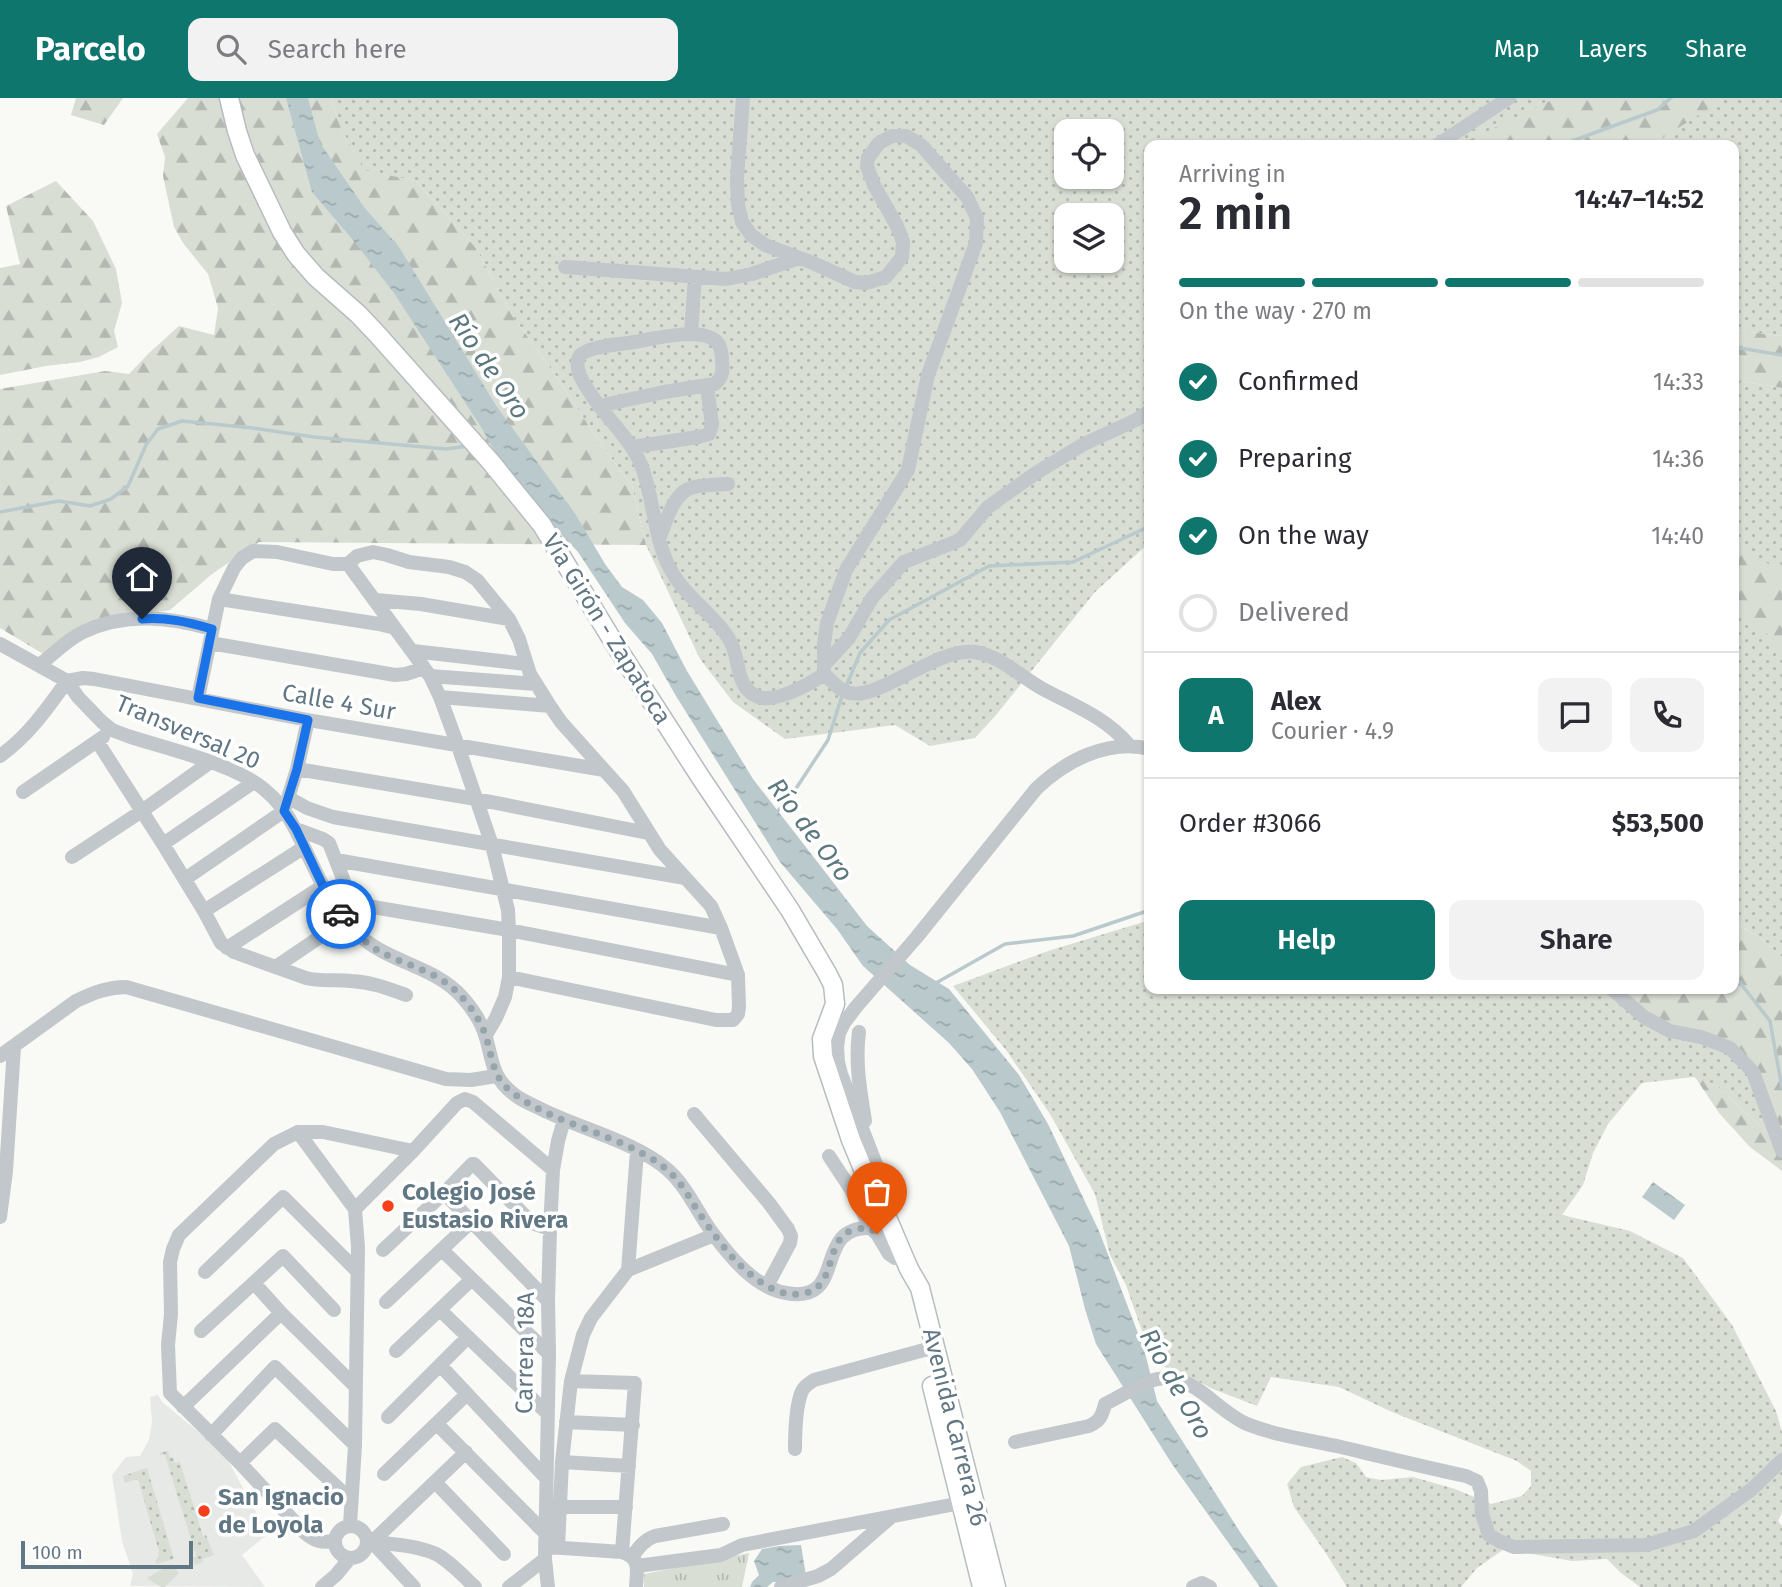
<!DOCTYPE html>
<html lang="en">
<head>
<meta charset="utf-8">
<style>
	:root { --surface:#fff; --page:#f2f2f3; --text:#2b2b33; --muted:#7c7c81; --line:#e1e1e2; --accent:#0f766e }
	body { margin:0; font-family:"Fira Sans",sans-serif; background:var(--page); color:var(--text); height:100vh; display:flex; flex-direction:column; font-size:26px; white-space:nowrap }
	* { box-sizing:border-box; margin:0 }
	p { font-size:23px; color:var(--muted) }
	.icon { flex:none; width:38px; height:38px; fill:none; stroke:currentColor; stroke-width:2; stroke-linecap:round; stroke-linejoin:round }
	.map { position:relative; flex:1; overflow:hidden }
	.drawer { position:absolute; left:1144px; top:42px; width:595px; height:854px; display:flex; flex-direction:column; background:var(--surface); border-radius:14px; box-shadow:0 2px 5px #0004 }
	.drawer>* { flex:none }
	.tools { position:absolute; left:1054px; top:21px; display:grid; gap:14px }
	.tools a { display:grid; place-items:center; width:70px; height:70px; border-radius:14px; background:var(--surface); box-shadow:0 2px 5px #0004; font-size:35px }
	.scale { position:absolute; left:21px; bottom:18px; width:172px; box-sizing:border-box; padding-left:7px; border:4px solid #617784; border-top:0; font-size:19px; line-height:24px; white-space:nowrap; color:#617784; -webkit-text-stroke:5px #fff; paint-order:stroke }
	.pin { position:absolute; display:grid; place-items:center; width:60px; height:60px; color:#fff; margin:-72px -30px; border-radius:50% 50% 50% 0; rotate:-45deg; box-shadow:0 0 7px #0007 }
	.pin .icon { rotate:45deg }
	.courier { position:absolute; display:grid; place-items:center; width:70px; height:70px; margin:-35px; border:5px solid #1a73e8; border-radius:50%; background:#fff; color:#222; box-shadow:0 2px 9px #0007 }
	.summary em { font-style:normal; font-weight:600 }
	.summary div { display:flex; flex-direction:column-reverse }
	.summary { display:flex; align-items:center; justify-content:space-between; height:119px; padding:0 35px }
	h1 { font-size:46px; font-weight:600; line-height:52px }
	.bar { display:grid; grid-template-columns:repeat(4,1fr); gap:10px 7px; align-content:center; height:84px; padding:0 35px }
	.bar i { height:9px; border-radius:5px; background:var(--line) }
	.bar .active { background:var(--accent) }
	.bar p { grid-column:span 4 }
	.line { display:flex; align-items:center; gap:18px; padding:0 35px; border-top:2px solid var(--line) }
	.line div { flex:1 }
	.round { display:grid; place-items:center; flex:none; width:74px; height:74px; border-radius:14px; background:var(--page) }
	ol { padding:0 35px; list-style:none }
	li { display:flex; align-items:center; gap:21px; height:77px }
	li p { margin-inline-start:auto }
	li .icon { padding:7px; border-radius:50%; background:var(--accent); color:#fff; stroke-width:4 }
	li:last-child { color:var(--muted) }
	li i { width:38px; height:38px; border:4px solid var(--line); border-radius:50% }
	.button { display:flex; gap:14px; margin-top:auto; padding:14px 35px }
	.button a { flex:1; height:80px; border-radius:14px; background:var(--accent); color:#fff; font-size:28px; font-weight:600; line-height:80px; text-align:center }
	.button a+a { background:var(--page); color:var(--text) }
	header { display:flex; align-items:center; gap:42px; box-sizing:border-box; height:98px; padding:0 35px; background:var(--accent); color:#fff }
	header strong { font-size:33px }
	nav { display:flex; gap:38px; margin-inline-start:auto; font-size:24px }
	.search { width:490px; height:63px; background:var(--page); display:flex; align-items:center; gap:18px; box-sizing:border-box; padding:0 24px; border-radius:14px; color:var(--muted); font-size:26px }
	.map>svg:first-child { display:block }
</style>
</head>
<body>
<header>
<strong>Parcelo</strong>
<div class="search"><svg class="icon" aria-label="search" viewBox="0 0 24 24"><circle cx="10" cy="10" r="6"/><path d="M15 15l6 6"/></svg>Search here</div>
<nav><a>Map</a><a>Layers</a><a>Share</a></nav>
</header>
<div class="map">
<svg width="1782" height="1489" viewBox="0 0 1782 1489">
	<defs>
		<pattern id="grass-dots" width="8" height="8" patternUnits="userSpaceOnUse" patternTransform="scale(1.75)"><rect width="8" height="8" fill="#d9ded4"/><path d="M2 2h.1M6 6h.1" fill="none" stroke="#b3b9b2" stroke-width="1.8" stroke-linecap="round"/></pattern>
		<pattern id="forest-firs" width="22" height="20" patternUnits="userSpaceOnUse" patternTransform="scale(1.75)"><rect width="22" height="20" fill="#d9ded4"/><path d="M5 1l3.5 6h-7zM16 11l3.5 6h-7z" fill="#b3b9b2"/></pattern>
		<pattern id="park-tufts" width="24" height="20" patternUnits="userSpaceOnUse" patternTransform="scale(1.75)"><rect width="24" height="20" fill="#d9ded4"/><path d="M3 7l-1-3M5 7V3M7 7l1-3M15 17l-1-3M17 17v-4M19 17l1-3" fill="none" stroke="#b3b9b2"/></pattern>
		<pattern id="water-ripples" width="26" height="14" patternUnits="userSpaceOnUse" patternTransform="scale(1.75)"><rect width="26" height="14" fill="#b9c9cc"/><path d="M2 4q2-2 4 0t4 0M15 11q2-2 4 0t4 0" fill="none" stroke="#9aa8ab"/></pattern>
	</defs>
	<rect width="100%" height="100%" fill="#f9f9f6"/>
	<path fill="#e7e9e7" d="M 158,1297 L 162,1304 L 224,1355 L 268,1436 L 242,1457 L 265,1489 L 130,1488 L 133,1476 L 122,1443 L 112,1377 L 126,1359 L 140,1358 L 149,1342 L 152,1324 L 150,1299 Z"/>
	<path fill="url(#grass-dots)" fill-rule="evenodd" d="M 331,0 L 1782,0 L 1782,238 L 1734,232 L 1734,47 L 1150,47 L 1150,444 L 1095,494 L 996,617 L 975,640 L 930,648 L 895,627 L 785,641 L 733,604 L 700,561 L 646,447 L 632,388 L 594,336 L 559,282 L 511,216 L 476,150 L 416,83 L 364,73 L 340,28 ZM 1066,33 L 1111,33 L 1111,79 L 1066,79 ZM 1066,117 L 1111,117 L 1111,163 L 1066,163 Z
		M 1734,282 L 1782,290 L 1782,859 L 1763,842 L 1734,824 Z
		M 1150,822 L 1150,891 L 1605,891 L 1618,902 L 1729,951 L 1750,975 L 1773,1040 L 1717,988 L 1694,979 L 1642,985 L 1608,1026 L 1593,1055 L 1583,1087 L 1562,1117 L 1630,1133 L 1683,1160 L 1732,1227 L 1776,1313 L 1782,1334 L 1782,1414 L 1778,1423 L 1782,1428 L 1782,1489 L 1640,1489 L 1621,1475 L 1607,1461 L 1572,1463 L 1504,1451 L 1477,1470 L 1461,1489 L 1347,1489 L 1327,1457 L 1294,1409 L 1287,1386 L 1301,1369 L 1342,1359 L 1356,1365 L 1366,1379 L 1381,1382 L 1413,1379 L 1455,1391 L 1491,1406 L 1522,1398 L 1531,1388 L 1531,1373 L 1517,1363 L 1392,1314 L 1339,1289 L 1271,1279 L 1257,1308 L 1213,1291 L 1182,1275 L 1153,1265 L 1126,1187 L 1110,1157 L 1095,1096 L 1050,1016 L 1006,952 L 953,888 L 1048,853 Z
		M 168,1353 L 170,1360 L 173,1359 L 175,1365 L 180,1364 L 203,1438 L 206,1437 L 214,1457 L 203,1461 L 203,1464 L 195,1467 L 193,1460 L 196,1458 L 165,1357 L 160,1357 L 159,1355 Z
		M 147,1370 L 174,1461 L 156,1466 L 155,1462 L 159,1460 L 158,1455 L 159,1454 L 138,1381 L 125,1385 L 123,1378 Z"/>
	<path fill="url(#forest-firs)" d="M 76,0 L 123,0 L 104,27 L 71,17 Z
		M 188,0 L 331,0 L 340,28 L 364,72 L 416,83 L 476,150 L 511,216 L 559,282 L 594,336 L 632,388 L 646,447 L 259,444 L 212,476 L 170,512 L 88,528 L 45,557 L 0,530 L 0,291 L 105,273 L 129,276 L 149,255 L 179,228 L 214,237 L 218,210 L 208,176 L 183,145 L 174,129 L 163,78 L 165,59 L 157,36 Z
		M 1556,0 L 1726,0 L 1651,47 L 1459,47 Z
		M 56,83 L 93,123 L 116,171 L 122,205 L 114,233 L 118,249 L 99,259 L 80,264 L 46,268 L 0,277 L 0,170 L 20,166 L 6,108 Z
		M 1734,232 L 1782,238 L 1782,290 L 1734,282 Z
		M 1734,447 L 1782,473 L 1782,559 L 1769,538 L 1738,511 L 1734,505 Z
		M 1734,824 L 1763,842 L 1782,859 L 1782,1073 L 1750,1049 L 1719,1015 L 1695,979 L 1717,988 L 1772,1039 L 1750,975 L 1729,951 L 1702,942 L 1618,902 L 1605,891 L 1734,891 Z"/>
	<path fill="url(#park-tufts)" d="M 749,1455 L 742,1489 L 644,1489 L 644,1476 Z"/>
	<path fill="#d9ded4" d="M 171,1466 L 179,1475 L 165,1489 L 161,1489 L 147,1480 Z"/>
	<path fill="url(#water-ripples)" d="M 286,0 L 308,0 L 320,45 L 364,109 L 399,149 L 497,309 L 576,417 L 605,466 L 622,489 L 643,502 L 662,525 L 687,573 L 753,681 L 867,828 L 910,867 L 949,891 L 1019,977 L 1048,1026 L 1099,1133 L 1144,1251 L 1157,1303 L 1240,1434 L 1278,1489 L 1260,1489 L 1172,1366 L 1096,1246 L 1085,1211 L 1069,1148 L 1000,1014 L 972,971 L 949,945 L 863,868 L 837,831 L 780,764 L 676,598 L 652,556 L 625,525 L 578,454 L 510,380 L 481,329 L 394,195 L 353,142 L 312,94 Z
		M 1653,1084 L 1685,1107 L 1674,1122 L 1642,1099 Z
		M 801,1447 L 806,1478 L 793,1484 L 773,1484 L 767,1489 L 750,1489 L 752,1484 L 759,1477 L 754,1463 L 762,1451 L 779,1448 Z"/>
	<g fill="none" stroke-linecap="round" stroke-linejoin="round">
		<path stroke="#b9c9cc" stroke-width="3.5" d="M 1561,47 L 1657,12 L 1671,0
			M 1734,249 L 1782,257
			M 0,414 L 59,403 L 90,408 L 111,401 L 128,388 L 146,347 L 158,331 L 182,323 L 253,330 L 314,339 L 446,351 L 468,348
			M 845,591 L 860,555 L 889,522 L 989,468 L 1073,464 L 1150,428
			M 776,715 L 795,692 L 828,642 L 842,598
			M 1734,877 L 1770,923 L 1782,990
			M 936,885 L 1005,846 L 1073,838 L 1150,812"/>
		<defs>
			<path id="major" d="M 229,0 L 237,33 L 245,57 L 282,134 L 296,156 L 316,179 L 358,216 L 377,236 L 490,363 L 542,427 L 616,548 L 701,680 L 790,812 L 827,875 L 833,887 L 835,906 L 822,941 L 823,958 L 851,1042 L 871,1090 L 883,1110 L 909,1171 L 920,1190 L 996,1489
				M 932,1288 L 982,1489"/>
		</defs>
		<use href="#major" stroke="#b6bcc0" stroke-width="21"/>
		<path stroke="#c1c7ca" stroke-width="14" d="M 1437,47 L 1509,0
			M 565,169 L 726,181 L 752,176 L 799,160
			M 691,235 L 695,179
			M 599,308 L 664,294 L 715,286 C 723,279 723,273 722,262 C 722,256 721,248 716,243 C 700,228 649,242 628,245 C 617,246 583,250 579,259 C 573,272 586,288 592,298 C 609,323 633,343 643,372 C 655,407 654,447 675,479 C 690,503 721,522 732,547 C 740,565 736,588 756,598 C 773,607 810,586 824,576 L 824,546 L 827,525 L 846,472 L 908,372 L 928,277 L 976,145 L 977,120 L 967,99 L 921,47 L 906,38 L 892,38 L 879,45 L 868,60 L 867,68 L 874,87 L 897,128 L 903,144 L 902,159 L 886,179 L 866,185 L 855,184 L 813,165 L 765,147 L 751,137 L 742,124 L 738,107 L 737,80 L 743,0
			M 632,349 L 698,339 L 709,336 L 712,327 L 707,288
			M 659,441 C 666,425 671,400 688,391 C 699,386 716,387 728,386
			M 348,466 L 430,578 L 440,599 L 458,648 L 492,747 L 508,812 L 509,832 L 509,879 L 505,899 L 496,920 L 486,937
			M 219,501 L 379,526 L 395,530
			M 376,502 L 421,506 L 509,521
			M 210,545 L 395,577 L 406,576 L 424,570
			M 0,546 L 67,583 L 78,599 L 102,624 L 112,632 L 128,638 C 167,651 235,666 265,692 C 277,702 287,715 294,729 C 314,766 327,808 359,837 C 389,865 435,868 462,899 C 472,910 482,925 486,940 C 491,956 492,975 505,988 C 515,1000 531,1006 545,1013 C 582,1031 638,1045 668,1072 C 688,1090 698,1116 714,1137 C 731,1160 756,1190 786,1195 C 849,1207 811,1127 871,1130
			M 413,553 L 526,566
			M 825,566 L 849,540 L 872,500 L 904,464 L 960,442 L 988,409 L 1036,375 L 1084,346 L 1136,322 L 1150,313
			M 40,567 C 53,556 67,542 83,534 C 125,514 170,519 212,531
			M 824,576 C 832,583 839,593 850,595 C 879,602 938,549 975,554 C 1000,558 1020,578 1041,590 C 1074,608 1104,618 1129,647
			M 430,578 L 536,586
			M 67,583 L 83,580 L 94,581 L 308,622 L 604,672
			M 440,599 L 550,608
			M 198,600 L 219,501 L 234,470 L 242,460 L 253,453 L 277,454 L 333,466 L 348,466 L 357,458 L 373,454 L 387,457 L 409,464 L 449,469 L 465,474 L 477,482 L 509,521 L 519,541 L 530,576 L 550,608 L 561,624 L 623,693 L 660,752 L 711,808 L 721,830 L 738,877 L 739,909 L 738,916 L 733,922 L 716,922 L 509,879
			M 97,643 L 163,746 L 204,813 L 221,845 L 234,854 L 306,880 C 321,884 336,881 351,883 C 371,884 387,890 406,897
			M 0,658 C 28,638 47,611 67,583
			M 297,671 L 476,701 L 648,735
			M 23,694 L 103,639
			M 289,700 L 307,710 L 333,719 L 685,780
			M 296,731 L 323,741 L 329,745 L 351,801 L 355,806 L 509,832 L 738,877
			M 163,746 L 254,684
			M 72,759 L 142,713 L 209,665
			M 336,762 L 721,830
			M 185,781 L 284,713 L 297,671 L 308,622
			M 204,813 L 303,750
			M 227,850 L 323,788
			M 277,868 L 345,822
			M 1612,891 L 1644,919 L 1670,933 L 1701,939 L 1730,950 L 1753,974 L 1782,1053
			M 859,934 C 855,964 860,992 865,1023
			M 0,958 L 76,903 C 93,895 107,889 126,889 L 446,981 L 471,982 L 496,978
			M 694,1016 L 769,1105 L 788,1131 L 791,1138 L 790,1145 L 767,1188
			M 298,1034 L 355,1111 L 358,1149 L 355,1347 L 350,1427
			M 829,1058 L 850,1090 L 871,1130 L 877,1136 L 889,1156 L 895,1160 L 904,1160
			M 444,1095 L 548,1203
			M 883,1109 L 882,1087 L 877,1069 L 841,976 L 838,964 L 837,949 L 839,935 L 844,925 L 856,909 L 916,840 L 1036,691 C 1065,663 1109,640 1150,651
			M 355,1111 L 413,1053 L 457,1005 L 465,1001 L 473,1004 L 553,1072
			M 0,1119 L 6,1073 L 14,949
			M 383,1152 L 444,1095 L 472,1066 L 474,1066 L 532,1125 L 550,1131
			M 442,1152 L 549,1256
			M 628,1172 L 714,1137
			M 205,1174 L 283,1099 L 357,1173
			M 254,1185 L 281,1215 L 355,1288
			M 386,1204 L 472,1123
			M 440,1212 L 548,1316
			M 201,1233 L 283,1158 L 334,1212
			M 396,1253 L 472,1181
			M 440,1267 L 546,1380
			M 571,1283 L 635,1285 L 622,1454
			M 183,1309 L 281,1215
			M 388,1319 L 468,1239
			M 566,1324 L 633,1327
			M 437,1326 L 545,1435
			M 211,1337 L 275,1269 L 355,1347
			M 1015,1344 L 1089,1328 C 1100,1323 1102,1318 1105,1306 C 1117,1300 1147,1282 1158,1281 C 1163,1280 1170,1281 1174,1281 C 1201,1286 1221,1315 1247,1326 C 1277,1338 1309,1342 1341,1349 C 1383,1359 1424,1369 1466,1378 L 1477,1383 L 1481,1393 L 1482,1416 L 1489,1437 L 1499,1443 L 1514,1449 L 1646,1447 L 1694,1433 L 1752,1391 L 1782,1362
			M 795,1351 C 795,1336 796,1307 802,1293 C 804,1288 810,1285 814,1282 L 924,1252
			M 562,1364 L 629,1368
			M 240,1365 L 275,1331 L 351,1402
			M 384,1376 L 467,1296
			M 435,1384 L 504,1456
			M 560,1409 L 626,1409
			M335 1444a16 16 0 1 1 32 0a16 16 0 1 1-32 0Z
			M 334,1443 C 321,1445 315,1443 305,1435 L 240,1365 L 170,1295 L 168,1247 L 171,1216 L 170,1164 L 173,1151 L 179,1137 L 274,1046 L 298,1034 L 323,1034 L 413,1053
			M 369,1444 C 390,1446 416,1447 436,1456 C 451,1464 463,1478 475,1489
			M 548,1449 L 622,1454 C 641,1460 637,1472 636,1489
			M 558,1449 L 562,1364 L 571,1283 L 583,1237 L 591,1220 L 628,1172 L 637,1053
			M 632,1459 C 639,1449 644,1442 655,1438 L 723,1426
			M 637,1468 L 721,1457 L 742,1447 L 961,1405
			M 322,1489 L 336,1477 L 350,1460
			M 414,1489 L 372,1444 L 466,1354
			M 509,1489 L 545,1461
			M 548,1489 L 545,1461 L 549,1256 L 548,1203 L 550,1131 L 553,1072 L 558,1043 L 564,1022
			M 781,1489 L 818,1478 L 831,1471 L 890,1420
			M 1193,1489 L 1202,1485 L 1210,1489"/>
		<use href="#major" stroke="#fff" stroke-width="18"/>
	</g>
	<g fill="none" stroke-linecap="round" stroke-linejoin="round">
		<path stroke="#96a4ac" stroke-width="7" stroke-dasharray="0 12.6" d="M 341,816 C 349,829 361,841 374,850 C 401,867 435,871 458,895 C 470,907 481,923 486,939 C 494,965 492,981 517,998 C 553,1023 599,1033 638,1053 C 647,1058 657,1063 665,1070 C 679,1081 688,1097 697,1112 C 717,1141 737,1171 769,1189 C 778,1194 788,1197 799,1196 C 842,1193 820,1136 858,1131 C 867,1129 871,1130 877,1136"/>
		<path stroke="#1a73e8" stroke-width="9" d="M 142,521 C 166,519 188,524 212,531 L 198,600 L 308,622 L 297,671 L 284,713 L 296,731 L 323,788 L 341,816"/>
	</g>
	<g fill="#f53e1a" stroke="#fff" stroke-width="2.5">
		<circle cx="388" cy="1108" r="7"/>
		<circle cx="204" cy="1413" r="7"/>
	</g>
	<g text-anchor="middle" dominant-baseline="central" stroke-width="7" stroke-linejoin="round" paint-order="stroke">
		<g font-size="24" fill="#617784" stroke="#fff">
			<text transform="translate(607 531) rotate(58)">Vía Girón - Zapatoca</text>
			<text transform="translate(339 604) rotate(10)">Calle 4 Sur</text>
			<text transform="translate(188 634) rotate(23)">Transversal 20</text>
			<text transform="translate(525 1255) rotate(-89)">Carrera 18A</text>
			<text transform="translate(955 1329) rotate(76)">Avenida Carrera 26</text>
		</g>
		<g font-size="24" font-weight="bold" fill="#617784" stroke="#fff" text-anchor="start">
			<text x="402" y="1094">Colegio José<tspan x="402" dy="28">Eustasio Rivera</tspan></text>
			<text x="218" y="1399">San Ignacio<tspan x="218" dy="28">de Loyola</tspan></text>
		</g>
		<g font-size="26" font-style="italic" fill="#5c777e" stroke="#fff">
			<text transform="translate(489 268) rotate(56)">Río de Oro</text>
			<text transform="translate(810 732) rotate(53)">Río de Oro</text>
			<text transform="translate(1176 1286) rotate(61)">Río de Oro</text>
		</g>
	</g>
</svg>
<div class="tools">
<a><svg class="icon" aria-label="locate" viewBox="0 0 24 24"><circle cx="12" cy="12" r="6"/><path d="M12 2v4M12 18v4M2 12h4M18 12h4"/></svg></a>
<a><svg class="icon" aria-label="layers" viewBox="0 0 24 24"><path d="M12 4l9 5-9 5-9-5zM3 14l9 5 9-5"/></svg></a>
</div>
<div class="scale">100 m</div>
<div class="pin" style="left:877px;top:1136px;background:#ea580c"><svg class="icon" aria-label="bag" viewBox="0 0 24 24"><path d="M5 8h14l-1 12H6zM9 8a3 3 0 0 1 6 0"/></svg></div>
<div class="pin" style="left:142px;top:521px;background:#1f2937"><svg class="icon" aria-label="home" viewBox="0 0 24 24"><path d="M3 11l9-7 9 7M6 9v11h12V9"/></svg></div>
<div class="courier" style="left:341px;top:816px"><svg class="icon" aria-label="car" viewBox="0 0 24 24"><path d="M5 17H2v-5l4-1 3-4h7l3 4 3 1v5h-3M9 17h6M6 11h13"/><circle cx="7" cy="17" r="2"/><circle cx="17" cy="17" r="2"/></svg></div>
<section class="drawer">
<div class="summary"><div><h1>2 min</h1><p>Arriving in</p></div><em>14:47–14:52</em></div>
<div class="bar"><i class="active"></i><i class="active"></i><i class="active"></i><i></i><p>On the way · 270 m</p></div>
<ol>
<li><svg class="icon" aria-label="check" viewBox="0 0 24 24"><path d="M5 12l5 5 9-10"/></svg>Confirmed<p>14:33</p></li>
<li><svg class="icon" aria-label="check" viewBox="0 0 24 24"><path d="M5 12l5 5 9-10"/></svg>Preparing<p>14:36</p></li>
<li><svg class="icon" aria-label="check" viewBox="0 0 24 24"><path d="M5 12l5 5 9-10"/></svg>On the way<p>14:40</p></li>
<li><i></i>Delivered</li>
</ol>
<div class="line" style="height:126px"><b class="round" style="background:var(--accent);color:#fff">A</b><div><b>Alex</b><p>Courier · 4.9</p></div><a class="round"><svg class="icon" aria-label="chat" viewBox="0 0 24 24"><path d="M4 5h16v11H9l-5 4z"/></svg></a><a class="round"><svg class="icon" aria-label="phone" viewBox="0 0 24 24"><path d="M5 4h4l2 5-3 2q2 4 5 5l2-3 5 2v4C11 20 4 13 5 4z"/></svg></a></div>
<div class="line" style="height:91px"><div>Order #3066</div><b>$53,500</b></div>
<div class="button"><a>Help</a><a>Share</a></div>
</section>
</div>
</body>
</html>
